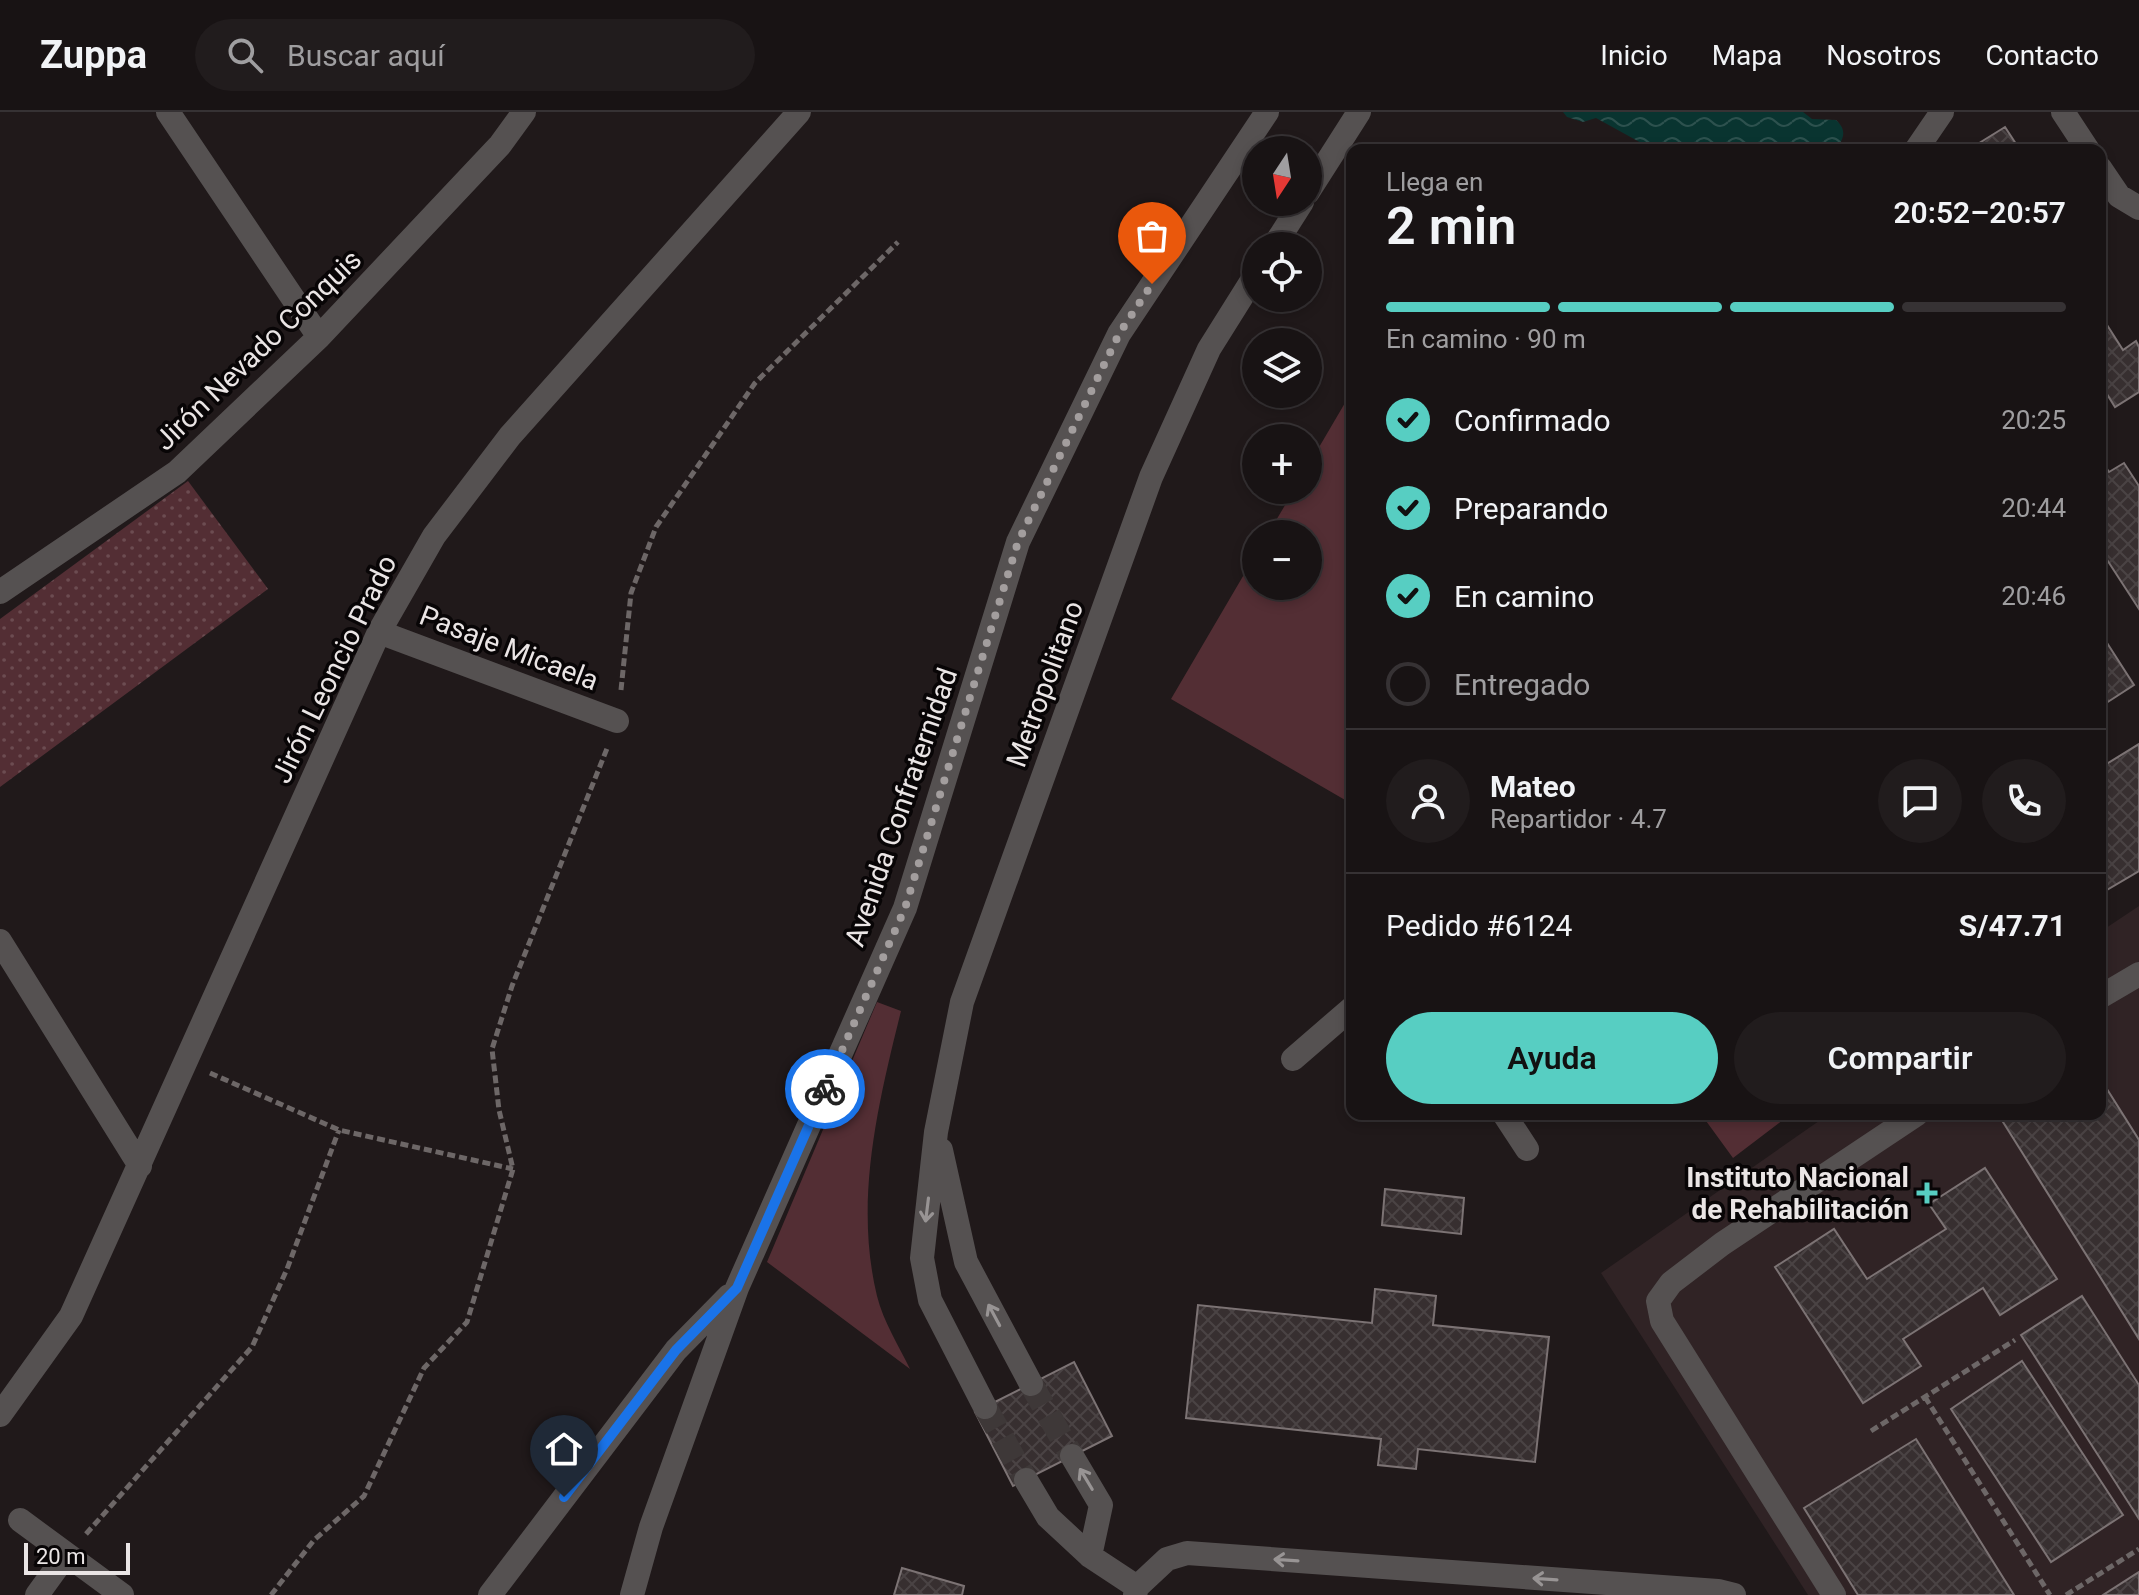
<!DOCTYPE html>
<html lang="es">
<head>
<meta charset="utf-8">
<style>
	:root { --surface:#181314; --page:#211c1d; --text:#f1f3f6; --muted:#9f9ea0; --line:#363234; --accent:#57cec2 }
	body { margin:0; font-family:Roboto,sans-serif; background:var(--page); color:var(--text); height:100vh; display:flex; flex-direction:column; font-size:30px; white-space:nowrap }
	* { box-sizing:border-box; margin:0 }
	p { font-size:26px; color:var(--muted) }
	.icon { flex:none; width:44px; height:44px; fill:none; stroke:currentColor; stroke-width:2; stroke-linecap:round; stroke-linejoin:round }
	.map { position:relative; flex:1; overflow:hidden }
	.panel { position:absolute; left:1346px; top:32px; width:760px; height:976px; display:flex; flex-direction:column; background:var(--surface); border-radius:16px; box-shadow:0 4px 12px #0003,0 0 0 2px var(--line) }
	.panel>* { flex:none }
	.needle { width:52px; rotate:192deg }
	.controls { position:absolute; left:1242px; top:24px; display:grid; gap:16px }
	.controls a { display:grid; place-items:center; width:80px; height:80px; border-radius:50%; background:var(--surface); box-shadow:0 4px 12px #0003,0 0 0 2px var(--line); font-size:40px }
	.scale { position:absolute; left:24px; bottom:20px; width:106px; box-sizing:border-box; padding-left:8px; border:4px solid #eae5e5; border-top:0; font-size:22px; line-height:28px; white-space:nowrap; color:#eae5e5; -webkit-text-stroke:6px #080506; paint-order:stroke }
	.pin { position:absolute; display:grid; place-items:center; width:68px; height:68px; color:#fff; margin:-82px -34px; border-radius:50% 50% 50% 0; rotate:-45deg; box-shadow:0 0 8px #0007 }
	.pin .icon { rotate:45deg }
	.courier { position:absolute; display:grid; place-items:center; width:80px; height:80px; margin:-40px; border:6px solid #1a73e8; border-radius:50%; background:#fff; color:#222; box-shadow:0 2px 10px #0007 }
	.headline em { font-style:normal; font-weight:600 }
	.headline div { display:flex; flex-direction:column-reverse }
	.headline { display:flex; align-items:center; justify-content:space-between; height:136px; padding:0 40px }
	h1 { font-size:52px; font-weight:600; line-height:60px }
	.bar { display:grid; grid-template-columns:repeat(4,1fr); gap:12px 8px; align-content:center; height:96px; padding:0 40px }
	.bar i { height:10px; border-radius:6px; background:var(--line) }
	.bar .on { background:var(--accent) }
	.bar p { grid-column:span 4 }
	.line { display:flex; align-items:center; gap:20px; padding:0 40px; border-top:2px solid var(--line) }
	.line div { flex:1 }
	.round { display:grid; place-items:center; flex:none; width:84px; height:84px; border-radius:42px; background:var(--page) }
	ol { padding:0 40px; list-style:none }
	li { display:flex; align-items:center; gap:24px; height:88px }
	li p { margin-inline-start:auto }
	li .icon { padding:8px; border-radius:50%; background:var(--accent); color:#111; stroke-width:4 }
	li:last-child { color:var(--muted) }
	li i { width:44px; height:44px; border:4px solid var(--line); border-radius:50% }
	.cta { display:flex; gap:16px; margin-top:auto; padding:16px 40px }
	.cta a { flex:1; height:92px; border-radius:48px; background:var(--accent); color:#111; font-size:32px; font-weight:600; line-height:92px; text-align:center }
	.cta a+a { background:var(--page); color:var(--text) }
	header { display:flex; align-items:center; gap:48px; box-sizing:border-box; height:112px; padding:0 40px; background:var(--surface); border-bottom:2px solid var(--line) }
	header strong { font-size:38px }
	nav { display:flex; gap:44px; margin-inline-start:auto; font-size:28px }
	.search { width:560px; height:72px; background:var(--page); display:flex; align-items:center; gap:20px; box-sizing:border-box; padding:0 28px; border-radius:44px; color:var(--muted); font-size:30px }
	.map>svg:first-child { display:block }
</style>
</head>
<body>
<header>
<strong>Zuppa</strong>
<div class="search"><svg class="icon" aria-label="search" viewBox="0 0 24 24"><circle cx="10" cy="10" r="6"/><path d="M15 15l6 6"/></svg>Buscar aquí</div>
<nav><a>Inicio</a><a>Mapa</a><a>Nosotros</a><a>Contacto</a></nav>
</header>
<div class="map">
<svg width="2139" height="1483" viewBox="0 0 2139 1483">
	<defs>
		<pattern id="park-dots" width="8" height="8" patternUnits="userSpaceOnUse" patternTransform="scale(2)"><rect width="8" height="8" fill="#532e34"/><path d="M2 2h.1M6 6h.1" fill="none" stroke="#6c4c51" stroke-width="1.8" stroke-linecap="round"/></pattern>
		<pattern id="water-waves" width="16" height="10" patternUnits="userSpaceOnUse" patternTransform="scale(2)"><rect width="16" height="10" fill="#093430"/><path d="M0 5q4-4 8 0t8 0" fill="none" stroke="#2d514e"/></pattern>
		<pattern id="building-cross-hatch" width="8" height="8" patternUnits="userSpaceOnUse" patternTransform="scale(2)"><rect width="8" height="8" fill="#372f30"/><path d="M0 0l8 8M0 8l8-8" fill="none" stroke="#4a4344"/></pattern>
	</defs>
	<rect width="100%" height="100%" fill="#20191a"/>
	<path fill="#302325" d="M 2139,794 L 2139,1483 L 1808,1483 L 1601,1161 L 1829,1002 L 2100,1002 L 2100,820 Z"/>
	<path fill="#532e34" d="M 1352,279 L 1352,692 L 1171,587 L 1256,442 L 1256,474 L 1308,474 L 1308,422 L 1268,422 L 1294,378 L 1308,378 L 1308,354 Z
		M 877,890 L 901,899 C 878,992 854,1089 877,1184 C 883,1209 899,1234 910,1257 L 767,1150 Z
		M 1701,1002 L 1791,1002 L 1733,1046 Z"/>
	<path fill="url(#park-dots)" d="M 188,369 L 268,477 L 0,675 L 0,507 Z"/>
	<path fill="url(#water-waves)" d="M 1563,0 L 1803,0 L 1812,7 L 1836,8 C 1848,19 1843,27 1836,38 L 1654,38 L 1596,6 L 1583,10 L 1567,5 Z"/>
	<path fill="url(#building-cross-hatch)" stroke="#7c7374" stroke-width="2" d="M 2005,15 L 2020,38 L 1968,38 Z
		M 2100,202 L 2123,238 L 2136,229 L 2139,235 L 2139,280 L 2115,295 L 2100,271 Z
		M 2100,346 L 2109,360 L 2124,351 L 2139,374 L 2139,497 L 2100,437 Z
		M 2100,520 L 2134,573 L 2100,595 Z
		M 2139,632 L 2139,759 L 2105,779 L 2100,766 L 2100,656 Z
		M 2100,966 L 2139,1028 L 2139,1227 L 1998,1002 L 2100,1002 Z
		M 1985,1056 L 2057,1167 L 2000,1203 L 1983,1176 L 1903,1227 L 1921,1254 L 1863,1291 L 1775,1155 L 1834,1117 L 1867,1167 L 1946,1117 L 1929,1092 Z
		M 1385,1077 L 1464,1086 L 1461,1122 L 1382,1113 Z
		M 1375,1177 L 1436,1184 L 1433,1213 L 1549,1225 L 1535,1350 L 1418,1337 L 1416,1357 L 1378,1353 L 1381,1327 L 1186,1306 L 1198,1193 L 1372,1211 Z
		M 2082,1184 L 2139,1273 L 2139,1407 L 2021,1223 Z
		M 2022,1249 L 2123,1403 L 2051,1450 L 1951,1297 Z
		M 1074,1250 L 1112,1324 L 1013,1374 L 975,1300 Z
		M 1916,1327 L 2014,1483 L 1858,1483 L 1804,1396 Z
		M 902,1456 L 964,1474 L 962,1483 L 894,1483 Z
		M 2139,1460 L 2139,1483 L 2103,1483 Z"/>
	<g fill="none" stroke-linecap="round" stroke-linejoin="round">
		<path stroke="#3e3838" stroke-width="24" stroke-dasharray="24 12" stroke-linecap="butt" d="M 1031,1272 L 1072,1344
			M 985,1295 L 1026,1368"/>
		<path stroke="#6d6767" stroke-width="5" stroke-dasharray="8 4" stroke-linecap="butt" d="M 621,578 L 631,481 L 656,415 L 755,271 L 898,130
			M 210,961 L 339,1018 L 513,1057
			M 1925,1285 L 2050,1483
			M 1871,1319 L 2015,1228
			M 86,1422 L 252,1235 L 287,1157 L 339,1018
			M 271,1483 L 314,1428 L 364,1384 L 424,1256 L 467,1210 L 513,1057 L 499,998 L 492,937 L 512,874 L 608,634
			M 2066,1483 L 2139,1437"/>
		<path stroke="#555151" stroke-width="24" d="M 168,0 L 319,225
			M 2063,0 L 2088,38
			M 1916,38 L 1942,0
			M 2100,56 L 2119,84 L 2139,96
			M 1308,80 L 1359,0
			M 1274,134 L 1302,90
			M 0,480 L 177,360 L 319,225 L 500,33 L 524,0
			M 379,520 L 617,609
			M 0,829 L 140,1054
			M 2100,885 L 2139,862
			M 1293,947 L 1352,896
			M 1504,1002 L 1527,1037
			M 941,1038 L 966,1150 L 1031,1272
			M 985,1295 L 930,1188 L 922,1146 L 936,1020 L 962,890 L 1151,365 L 1209,237 L 1256,162
			M 0,1303 L 71,1204 L 379,520 L 434,424 L 510,324 L 799,0
			M 1072,1344 L 1101,1393 L 1090,1444
			M 1026,1368 L 1048,1405 L 1090,1444 L 1137,1475 L 1135,1483
			M 20,1408 L 122,1483
			M 1137,1475 L 1167,1447 L 1187,1441 L 1718,1479 L 1734,1483
			M 37,1483 L 66,1443
			M 490,1483 L 676,1238 L 729,1184
			M 632,1483 L 651,1415 L 737,1176 L 905,796 L 1018,430 L 1119,222 L 1267,0
			M 1834,1483 L 1662,1209 L 1658,1189 L 1671,1171 L 1722,1132 L 1917,1002"/>
	</g>
	<defs><path id="oneway-shaft" d="M-6 0H5M1.5-3L5.5 0L1.5 3" fill="none" stroke-width="1.6" stroke-linecap="round" stroke-linejoin="round" transform="scale(2)"/></defs>
	<g stroke="#989494">
		<use href="#oneway-shaft" transform="translate(927 1098) rotate(97)"/>
		<use href="#oneway-shaft" transform="translate(994 1203) rotate(-118)"/>
		<use href="#oneway-shaft" transform="translate(1086 1367) rotate(-121)"/>
		<use href="#oneway-shaft" transform="translate(1286 1448) rotate(-176)"/>
		<use href="#oneway-shaft" transform="translate(1545 1467) rotate(-176)"/>
	</g>
	<g fill="none" stroke-linecap="round" stroke-linejoin="round">
		<path stroke="#a39e9e" stroke-width="8" stroke-dasharray="0 14.4" d="M 825,977 L 905,796 L 1018,430 L 1119,222 L 1152,172"/>
		<path stroke="#1a73e8" stroke-width="10" d="M 564,1385 L 676,1238 L 737,1176 L 825,977"/>
	</g>
	<path fill="#57cec2" stroke="#080506" stroke-width="3" d="M1923 1069h8v8h8v8h-8v8h-8v-8h-8v-8h8z"/>
	<g text-anchor="middle" dominant-baseline="central" stroke-width="7" stroke-linejoin="round" paint-order="stroke">
		<g font-size="28" fill="#eae5e5" stroke="#080506">
			<text transform="translate(258 238) rotate(-44)">Jirón Nevado Conquis</text>
			<text transform="translate(509 536) rotate(21)">Pasaje Micaela</text>
			<text transform="translate(334 557) rotate(-64)">Jirón Leoncio Prado</text>
			<text transform="translate(1045 572) rotate(-70)">Metropolitano</text>
			<text transform="translate(901 695) rotate(-71)">Avenida Confraternidad</text>
		</g>
		<g font-size="28" font-weight="bold" fill="#eae5e5" stroke="#080506" text-anchor="end">
			<text x="1909" y="1065">Instituto Nacional<tspan x="1909" dy="32">de Rehabilitación</tspan></text>
		</g>
	</g>
</svg>
<div class="controls">
<a><svg class="needle" viewBox="-14 -14 28 28"><path d="M0-13l5 13h-10z" fill="#e53935"/><path d="M0 13l5-13h-10z" fill="#9f9ea0"/></svg></a>
<a><svg class="icon" aria-label="locate" viewBox="0 0 24 24"><circle cx="12" cy="12" r="6"/><path d="M12 2v4M12 18v4M2 12h4M18 12h4"/></svg></a>
<a><svg class="icon" aria-label="layers" viewBox="0 0 24 24"><path d="M12 4l9 5-9 5-9-5zM3 14l9 5 9-5"/></svg></a>
<a>+</a>
<a>−</a>
</div>
<div class="scale">20 m</div>
<div class="pin" style="left:1152px;top:172px;background:#ea580c"><svg class="icon" aria-label="bag" viewBox="0 0 24 24"><path d="M5 8h14l-1 12H6zM9 8a3 3 0 0 1 6 0"/></svg></div>
<div class="pin" style="left:564px;top:1385px;background:#1f2937"><svg class="icon" aria-label="home" viewBox="0 0 24 24"><path d="M3 11l9-7 9 7M6 9v11h12V9"/></svg></div>
<div class="courier" style="left:825px;top:977px"><svg class="icon" aria-label="bike" viewBox="0 0 24 24"><circle cx="6" cy="16" r="4"/><circle cx="18" cy="16" r="4"/><path d="M6 16l4-8h5l3 8M10 8l3 8H6M13 5h3"/></svg></div>
<section class="panel">
<div class="headline"><div><h1>2 min</h1><p>Llega en</p></div><em>20:52–20:57</em></div>
<div class="bar"><i class="on"></i><i class="on"></i><i class="on"></i><i></i><p>En camino · 90 m</p></div>
<ol>
<li><svg class="icon" aria-label="check" viewBox="0 0 24 24"><path d="M5 12l5 5 9-10"/></svg>Confirmado<p>20:25</p></li>
<li><svg class="icon" aria-label="check" viewBox="0 0 24 24"><path d="M5 12l5 5 9-10"/></svg>Preparando<p>20:44</p></li>
<li><svg class="icon" aria-label="check" viewBox="0 0 24 24"><path d="M5 12l5 5 9-10"/></svg>En camino<p>20:46</p></li>
<li><i></i>Entregado</li>
</ol>
<div class="line" style="height:144px"><a class="round"><svg class="icon" aria-label="person" viewBox="0 0 24 24"><circle cx="12" cy="8" r="4"/><path d="M4 21q1-7 8-7t8 7"/></svg></a><div><b>Mateo</b><p>Repartidor · 4.7</p></div><a class="round"><svg class="icon" aria-label="chat" viewBox="0 0 24 24"><path d="M4 5h16v11H9l-5 4z"/></svg></a><a class="round"><svg class="icon" aria-label="phone" viewBox="0 0 24 24"><path d="M5 4h4l2 5-3 2q2 4 5 5l2-3 5 2v4C11 20 4 13 5 4z"/></svg></a></div>
<div class="line" style="height:104px"><div>Pedido #6124</div><b>S/47.71</b></div>
<div class="cta"><a>Ayuda</a><a>Compartir</a></div>
</section>
</div>
</body>
</html>
